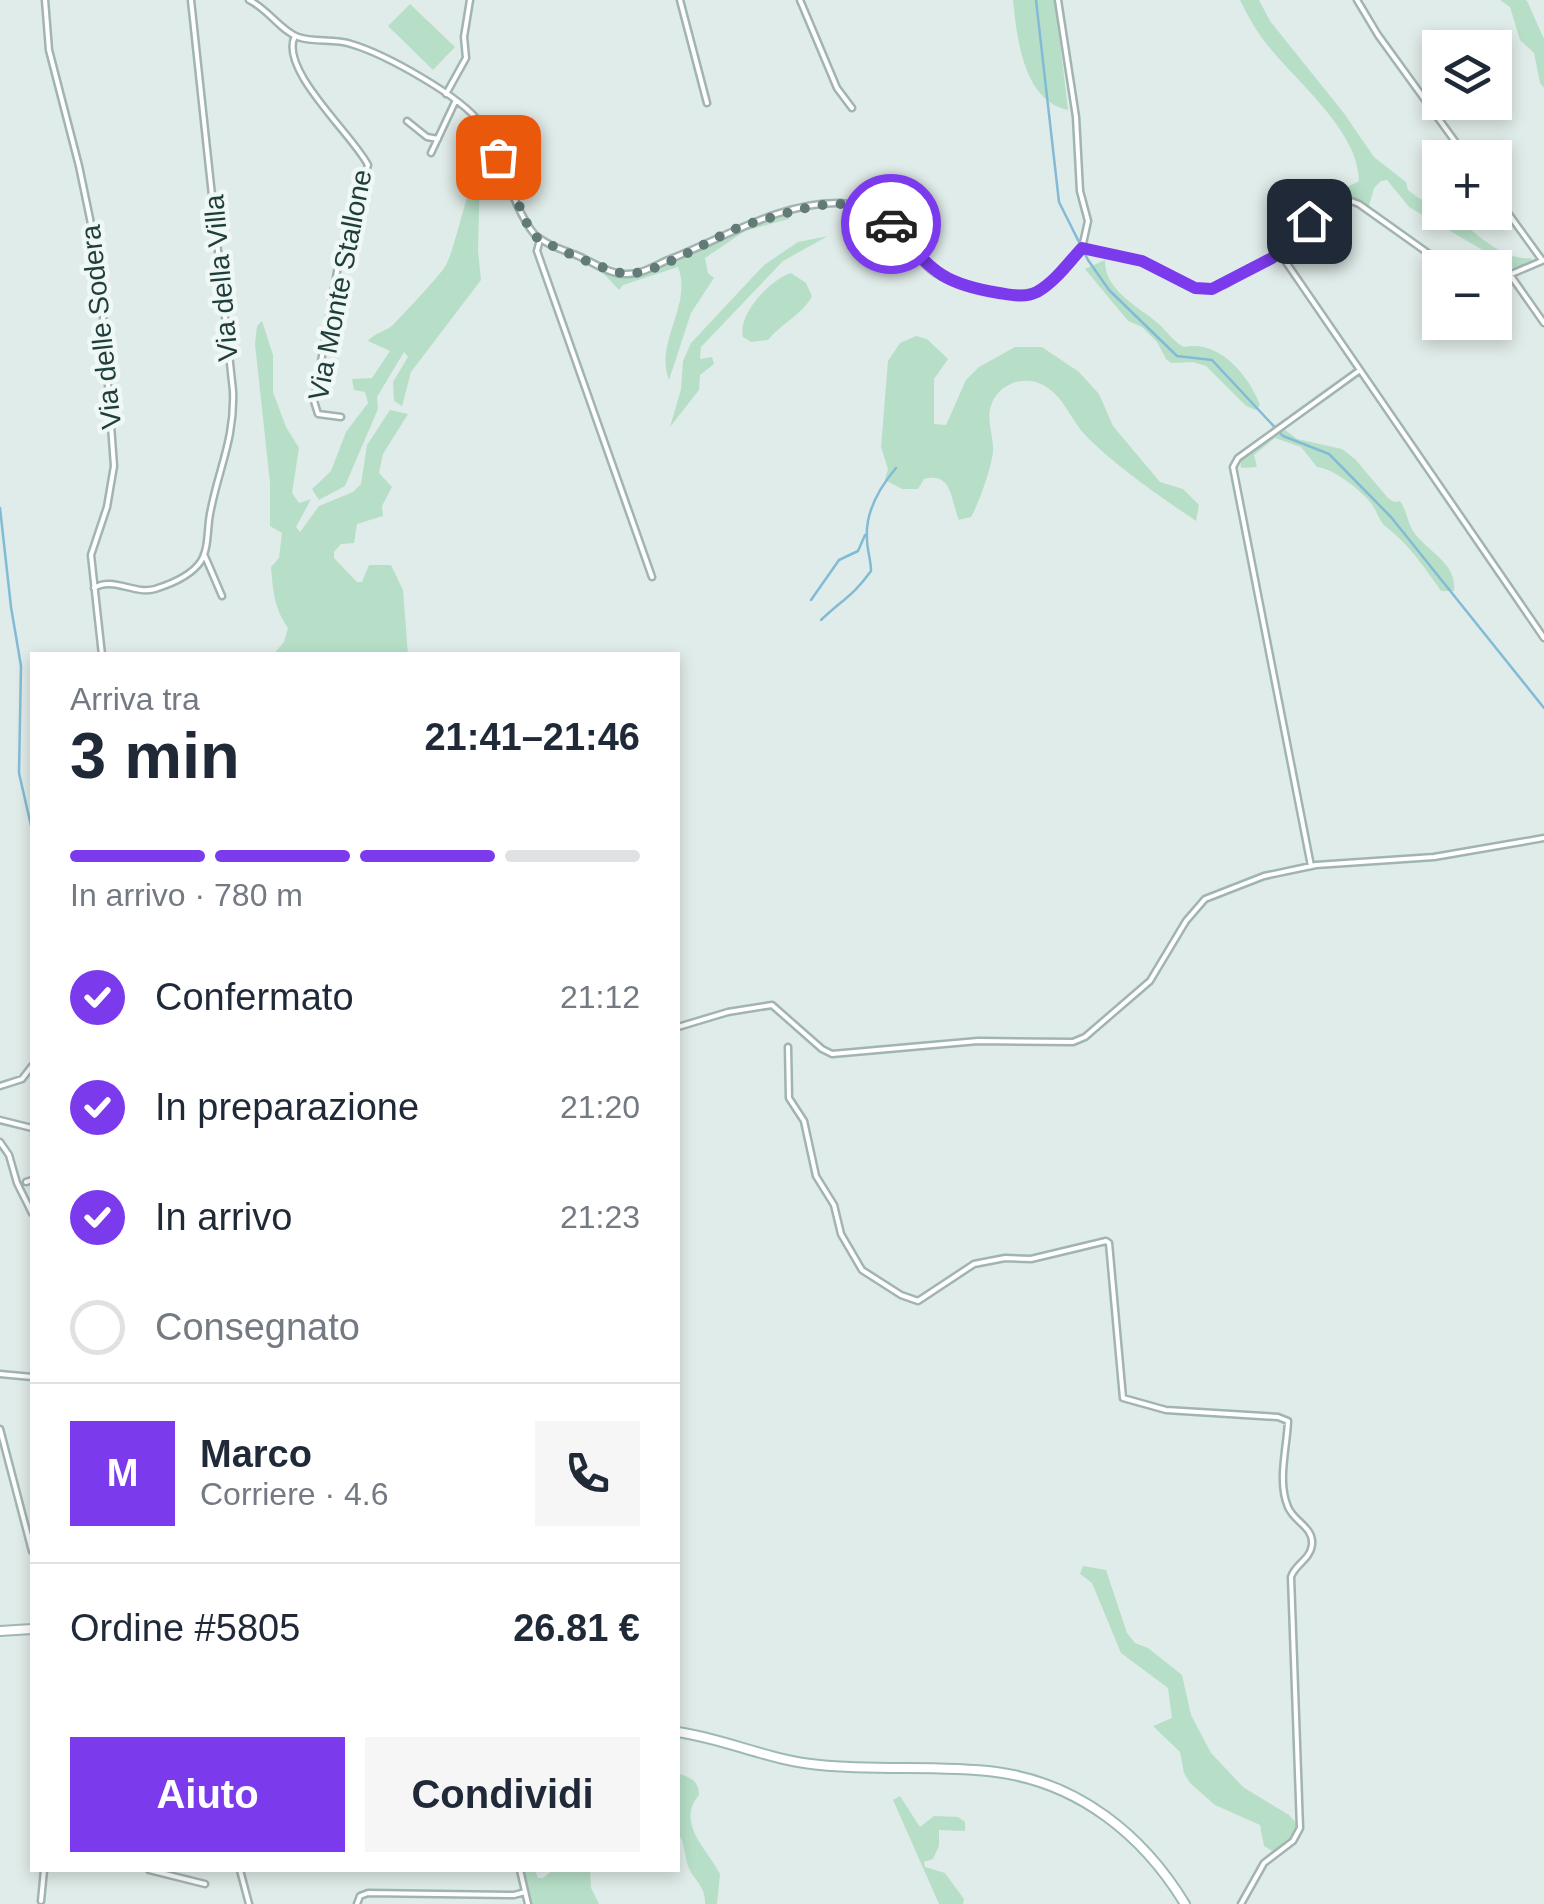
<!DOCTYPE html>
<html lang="it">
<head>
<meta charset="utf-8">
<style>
	:root { --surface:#fff; --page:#f6f6f7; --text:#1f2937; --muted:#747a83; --line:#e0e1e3; --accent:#7c3aed }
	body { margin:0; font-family:Helvetica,sans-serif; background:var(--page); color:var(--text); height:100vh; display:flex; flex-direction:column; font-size:38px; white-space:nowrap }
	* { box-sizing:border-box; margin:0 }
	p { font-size:32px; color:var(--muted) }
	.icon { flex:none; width:55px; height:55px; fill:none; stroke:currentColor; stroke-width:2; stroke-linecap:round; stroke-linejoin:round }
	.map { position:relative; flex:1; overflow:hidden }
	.details { position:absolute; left:30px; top:652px; width:650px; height:1220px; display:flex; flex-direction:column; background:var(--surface); border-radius:0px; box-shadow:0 5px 15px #0003 }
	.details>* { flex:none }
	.fabs { position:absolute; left:1422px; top:30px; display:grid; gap:20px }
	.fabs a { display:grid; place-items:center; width:90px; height:90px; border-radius:0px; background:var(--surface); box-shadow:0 5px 15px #0003; font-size:50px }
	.pin { position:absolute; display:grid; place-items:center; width:85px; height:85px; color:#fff; margin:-42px; border-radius:20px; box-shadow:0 5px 15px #0006 }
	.courier { position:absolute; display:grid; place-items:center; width:100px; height:100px; margin:-50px; border:8px solid #7c3aed; border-radius:50%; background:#fff; color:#222; box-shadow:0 2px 12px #0007 }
	.overview em { font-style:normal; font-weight:600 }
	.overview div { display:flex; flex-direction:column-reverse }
	.overview { display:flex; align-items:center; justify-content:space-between; height:170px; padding:0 40px }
	h1 { font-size:65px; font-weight:600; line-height:75px }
	.bar { display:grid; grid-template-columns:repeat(4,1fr); gap:15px 10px; align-content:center; height:120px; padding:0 40px }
	.bar i { height:12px; border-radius:8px; background:var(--line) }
	.bar .selected { background:var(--accent) }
	.bar p { grid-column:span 4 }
	.line { display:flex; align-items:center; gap:25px; padding:0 40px; border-top:2px solid var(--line) }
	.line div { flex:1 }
	.round { display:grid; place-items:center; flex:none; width:105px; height:105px; border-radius:0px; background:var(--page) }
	ol { padding:0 40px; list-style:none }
	li { display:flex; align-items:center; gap:30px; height:110px }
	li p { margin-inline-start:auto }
	li .icon { padding:10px; border-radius:50%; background:var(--accent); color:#fff; stroke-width:4 }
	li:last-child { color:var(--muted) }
	li i { width:55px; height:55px; border:5px solid var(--line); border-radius:50% }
	.button { display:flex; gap:20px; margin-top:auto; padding:20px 40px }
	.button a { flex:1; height:115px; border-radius:0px; background:var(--accent); color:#fff; font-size:40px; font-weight:600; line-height:115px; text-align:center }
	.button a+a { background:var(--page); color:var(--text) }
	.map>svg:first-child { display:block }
</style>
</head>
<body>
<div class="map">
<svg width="1544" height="1904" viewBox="0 0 1544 1904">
	<rect width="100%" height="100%" fill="#e0ece9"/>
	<path fill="#b7dfc8" d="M 1013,0 L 1055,0 L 1068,110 C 1023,101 1017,38 1013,0 Z
		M 1240,0 L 1259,0 L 1270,21 L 1343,112 L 1374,157 L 1406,182 L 1408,190 L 1420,199 L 1436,204 L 1440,212 L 1465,218 L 1465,225 C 1482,239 1507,261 1531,258 L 1533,262 L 1517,270 L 1409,207 L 1387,180 L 1381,181 L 1374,188 L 1369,206 L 1354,198 L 1338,196 L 1338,192 L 1359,181 C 1359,132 1298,83 1269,47 C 1257,33 1248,16 1240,0 Z
		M 1500,0 L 1526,0 L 1528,3 L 1544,39 L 1544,88 L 1540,83 L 1534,53 L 1520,40 L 1510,7 Z
		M 410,4 L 455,47 L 433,70 L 388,26 Z
		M 480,171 L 478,251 L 481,280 L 411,372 L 402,406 L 394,401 L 393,382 L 408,357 L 404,352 L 377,397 L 378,409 L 345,486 L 319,500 L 312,489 L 331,471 L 346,432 L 368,403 L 365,392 L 354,390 L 352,379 L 372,378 L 390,351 L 368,341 C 375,332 386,332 394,324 C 404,313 440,276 446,265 C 457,244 467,182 480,171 Z
		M 790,215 L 789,219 L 745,231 L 705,258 L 708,273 L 714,278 L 691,313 L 669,380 C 654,343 693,304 678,267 L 623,285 L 619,290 L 601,271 L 618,276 L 644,273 L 695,253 L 742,229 Z
		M 828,236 L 783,261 L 701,347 L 700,359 L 712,357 L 714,364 L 700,375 L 699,390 L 670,427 L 681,389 L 683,361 L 691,343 L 764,265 L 798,242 Z
		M 1105,260 C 1104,289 1135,305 1154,320 C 1165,328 1171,340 1184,347 C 1219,340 1248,374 1260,405 L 1256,410 L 1246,406 L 1206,366 L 1193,362 L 1171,363 L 1166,359 L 1157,342 L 1142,327 L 1128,321 L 1085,269 Z
		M 791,273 L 806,283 L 812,296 C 802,315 782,323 768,340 L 751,342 L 743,337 C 737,314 771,279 791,273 Z
		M 262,321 L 273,355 L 273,392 L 286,427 L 299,448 L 292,493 L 299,503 L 311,499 L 296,527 L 300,532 L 319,506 L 353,492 L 361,484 L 367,445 L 390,410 L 408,414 L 383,454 L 379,473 L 392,487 L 382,506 L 383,516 L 357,524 L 354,543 L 341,544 L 334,552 L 334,558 L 357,582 L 362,582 L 369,565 L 391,565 L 403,590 L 408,655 L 273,655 L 284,642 L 288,628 C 274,608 273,591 271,567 L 279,558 L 282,533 L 270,526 L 270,483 L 255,344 L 257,326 Z
		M 916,336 L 927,339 L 948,359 L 934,379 L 934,424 L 946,425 L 966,380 L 979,367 L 1015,347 L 1042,347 L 1079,372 L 1099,394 L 1113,426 L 1160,482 L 1183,489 L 1199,505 L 1196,521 C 1158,495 1118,468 1086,436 C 1070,419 1063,394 1041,384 C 1022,375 997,385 991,406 C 986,420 994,437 993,452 C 991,469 979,503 971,517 L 959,520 C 951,502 953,471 924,479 L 918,489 L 902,489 L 885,480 L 888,469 L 881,447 L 888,361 L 900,343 Z
		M 1284,429 L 1297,439 L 1342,449 L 1355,459 L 1388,498 L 1394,502 L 1400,501 C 1407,511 1407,521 1413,531 C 1427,552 1457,562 1454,591 L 1441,591 C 1424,567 1409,544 1385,526 C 1380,522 1377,512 1373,506 C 1364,492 1333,468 1317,467 L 1301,447 L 1275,438 L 1254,455 L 1257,467 L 1241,468 L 1240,459 Z
		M 1083,1566 L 1106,1570 L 1127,1633 L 1135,1643 L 1148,1648 L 1182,1675 L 1191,1715 L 1211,1753 L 1243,1787 L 1289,1815 L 1298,1825 L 1293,1839 L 1272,1851 L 1264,1846 L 1260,1825 L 1215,1805 L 1190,1783 L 1184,1773 L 1180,1752 L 1153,1726 L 1172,1718 L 1168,1688 L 1121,1653 L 1092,1583 L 1080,1574 Z
		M 680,1774 C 692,1778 699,1782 699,1795 C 675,1823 708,1850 720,1874 L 717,1904 L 705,1904 C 706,1886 694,1881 688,1866 C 684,1854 685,1843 678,1833 L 678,1775 Z
		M 900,1796 L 920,1827 L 934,1816 L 958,1817 L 965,1822 L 965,1831 L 939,1830 L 939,1846 L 933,1859 L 924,1862 L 925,1867 L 945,1873 L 964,1899 L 963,1904 L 939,1904 L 893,1800 Z
		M 523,1870 L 535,1870 L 538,1878 L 543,1878 L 553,1870 L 590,1870 L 591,1888 L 599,1904 L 530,1904 Z"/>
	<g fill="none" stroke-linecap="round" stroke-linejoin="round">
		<path stroke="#83bbd6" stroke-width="2.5" d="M 1036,0 L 1059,202 L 1088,260 L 1109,290 L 1177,356 L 1212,360 L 1283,436 L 1329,454 L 1391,517 L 1544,708
			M 0,508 L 11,607 L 21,666 L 19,773 L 32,830
			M 811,600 L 839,560 L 858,551 L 865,535
			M 821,620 C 842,600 853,596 871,571 C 871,560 867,550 867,539 C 865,513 880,487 896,468"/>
		<defs>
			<path id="street" d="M 45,0 L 49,50 L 79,166 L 99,262 L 114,466 L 107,507 L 91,555 L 102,655
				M 249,0 C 268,9 281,31 298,37 C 315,43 334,38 351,44 C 385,54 461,96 481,124 C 505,157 509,203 535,235 C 547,245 561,249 576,255 C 591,261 608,274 625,274 C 641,275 654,266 668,260 C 722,239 782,201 841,203 C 887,206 899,243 930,269 C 946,282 967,287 987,291 C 1042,302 1047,286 1082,248 L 1142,261 L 1195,288 L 1212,289 L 1226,284 L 1276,254 L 1327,203 L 1346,199 L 1359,204 L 1449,268
				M 680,0 L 707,103
				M 800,0 L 837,88 L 852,108
				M 1058,0 L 1076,117 L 1080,191 L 1088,221 L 1082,248
				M 1357,0 L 1378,35 L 1467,158
				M 295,36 C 278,69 353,135 368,165 L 341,249 L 314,401 L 318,414 L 341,417
				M 446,94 L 466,58 L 464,37 L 470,0
				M 407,121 L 427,137 L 438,139
				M 431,153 L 455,102
				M 1495,195 L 1542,260
				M 540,239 L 537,251 L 652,577
				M 1279,252 L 1544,638
				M 1511,276 L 1544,323
				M 1495,281 L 1544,260
				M 204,554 L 222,596
				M 94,588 C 113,576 134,595 155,589 C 171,584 192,575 201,561 C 209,548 207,529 210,514 C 218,470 235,439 233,391 L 191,0
				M 1311,866 L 1233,467 L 1238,458 L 1360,370
				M 678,1027 L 728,1012 L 772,1005 L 822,1049 L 832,1054 L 978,1041 L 1073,1042 L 1085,1037 L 1150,981 L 1186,921 L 1205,899 L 1264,876 L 1316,865 L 1434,857 L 1544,838
				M 788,1047 L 789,1098 L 804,1121 L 816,1176 L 834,1205 L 841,1234 L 862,1270 L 901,1295 L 918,1301 L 974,1264 L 1005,1258 L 1031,1259 L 1106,1241 L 1109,1243 L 1123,1398 L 1166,1410 L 1278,1417 L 1288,1421 C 1287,1448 1277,1481 1288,1507 C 1294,1522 1314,1527 1312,1545 C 1310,1560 1295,1564 1291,1577 L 1300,1828 L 1293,1841 L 1264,1863 L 1241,1904
				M 0,1086 L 22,1079 L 32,1066
				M 0,1120 L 32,1128
				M 0,1142 L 9,1155 L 17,1183 L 32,1213
				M 26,1182 L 32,1180
				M 0,1374 L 32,1377
				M 0,1429 L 32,1551
				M 149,1870 L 205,1884
				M 240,1870 L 249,1904
				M 520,1870 L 528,1904
				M 41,1901 L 44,1870
				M 357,1904 L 360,1896 L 368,1893 L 514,1895 L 525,1892"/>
			<path id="secondary" d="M 0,1631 L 32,1629
				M 678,1732 C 726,1739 771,1761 820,1765 C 878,1771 938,1765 996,1772 C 1079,1783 1143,1835 1185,1904"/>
		</defs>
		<use href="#street" stroke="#a2b4b1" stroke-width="9"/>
		<use href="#secondary" stroke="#9db9b3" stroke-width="12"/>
		<use href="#street" stroke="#fff" stroke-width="4"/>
		<use href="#secondary" stroke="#fff" stroke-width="8"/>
	</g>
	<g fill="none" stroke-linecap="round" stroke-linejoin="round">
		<path stroke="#637b78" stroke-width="10" stroke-dasharray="0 18" d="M 498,157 L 528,226 L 536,237 C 550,246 614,275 629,274 C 660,271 701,245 729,232 C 743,225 758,221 773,217 C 814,205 856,192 891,224"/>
		<path stroke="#7c3aed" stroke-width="12" d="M 891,224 C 931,268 937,283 999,293 C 1012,295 1025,298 1037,292 C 1055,282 1069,262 1082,248 L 1142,261 L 1195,288 L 1212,289 L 1272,258 L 1309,221"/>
	</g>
	<g text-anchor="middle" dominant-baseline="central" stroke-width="9" stroke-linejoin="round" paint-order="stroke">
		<g font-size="28" fill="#1f3e3b" stroke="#f0f8f6">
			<text transform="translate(221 278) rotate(-95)">Via della Villa</text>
			<text transform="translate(340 285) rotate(-79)">Via Monte Stallone</text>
			<text transform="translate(101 327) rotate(-96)">Via delle Sodera</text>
		</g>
	</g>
</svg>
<div class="fabs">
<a><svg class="icon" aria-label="layers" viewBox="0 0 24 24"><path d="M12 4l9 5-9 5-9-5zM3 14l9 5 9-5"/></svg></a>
<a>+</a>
<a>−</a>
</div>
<div class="pin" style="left:498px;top:157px;background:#ea580c"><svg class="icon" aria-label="bag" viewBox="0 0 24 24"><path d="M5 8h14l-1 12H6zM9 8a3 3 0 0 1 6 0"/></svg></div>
<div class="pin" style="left:1309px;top:221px;background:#1f2937"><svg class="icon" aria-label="home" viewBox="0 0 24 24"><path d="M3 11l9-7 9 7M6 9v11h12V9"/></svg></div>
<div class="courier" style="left:891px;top:224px"><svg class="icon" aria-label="car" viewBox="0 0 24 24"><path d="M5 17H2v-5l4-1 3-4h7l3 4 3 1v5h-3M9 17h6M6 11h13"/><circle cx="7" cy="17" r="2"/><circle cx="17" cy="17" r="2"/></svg></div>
<section class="details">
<div class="overview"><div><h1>3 min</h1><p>Arriva tra</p></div><em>21:41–21:46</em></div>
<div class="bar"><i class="selected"></i><i class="selected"></i><i class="selected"></i><i></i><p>In arrivo · 780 m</p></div>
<ol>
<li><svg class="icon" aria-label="check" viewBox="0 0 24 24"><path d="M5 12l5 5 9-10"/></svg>Confermato<p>21:12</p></li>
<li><svg class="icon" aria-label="check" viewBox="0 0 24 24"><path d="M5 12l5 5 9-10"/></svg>In preparazione<p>21:20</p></li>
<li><svg class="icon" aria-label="check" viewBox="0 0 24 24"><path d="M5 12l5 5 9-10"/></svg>In arrivo<p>21:23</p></li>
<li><i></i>Consegnato</li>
</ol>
<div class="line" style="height:180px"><b class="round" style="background:var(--accent);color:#fff">M</b><div><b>Marco</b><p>Corriere · 4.6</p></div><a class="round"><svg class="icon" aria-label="phone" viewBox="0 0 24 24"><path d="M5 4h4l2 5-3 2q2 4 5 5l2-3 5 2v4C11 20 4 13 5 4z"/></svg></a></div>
<div class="line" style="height:130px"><div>Ordine #5805</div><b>26.81 €</b></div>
<div class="button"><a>Aiuto</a><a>Condividi</a></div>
</section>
</div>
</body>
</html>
